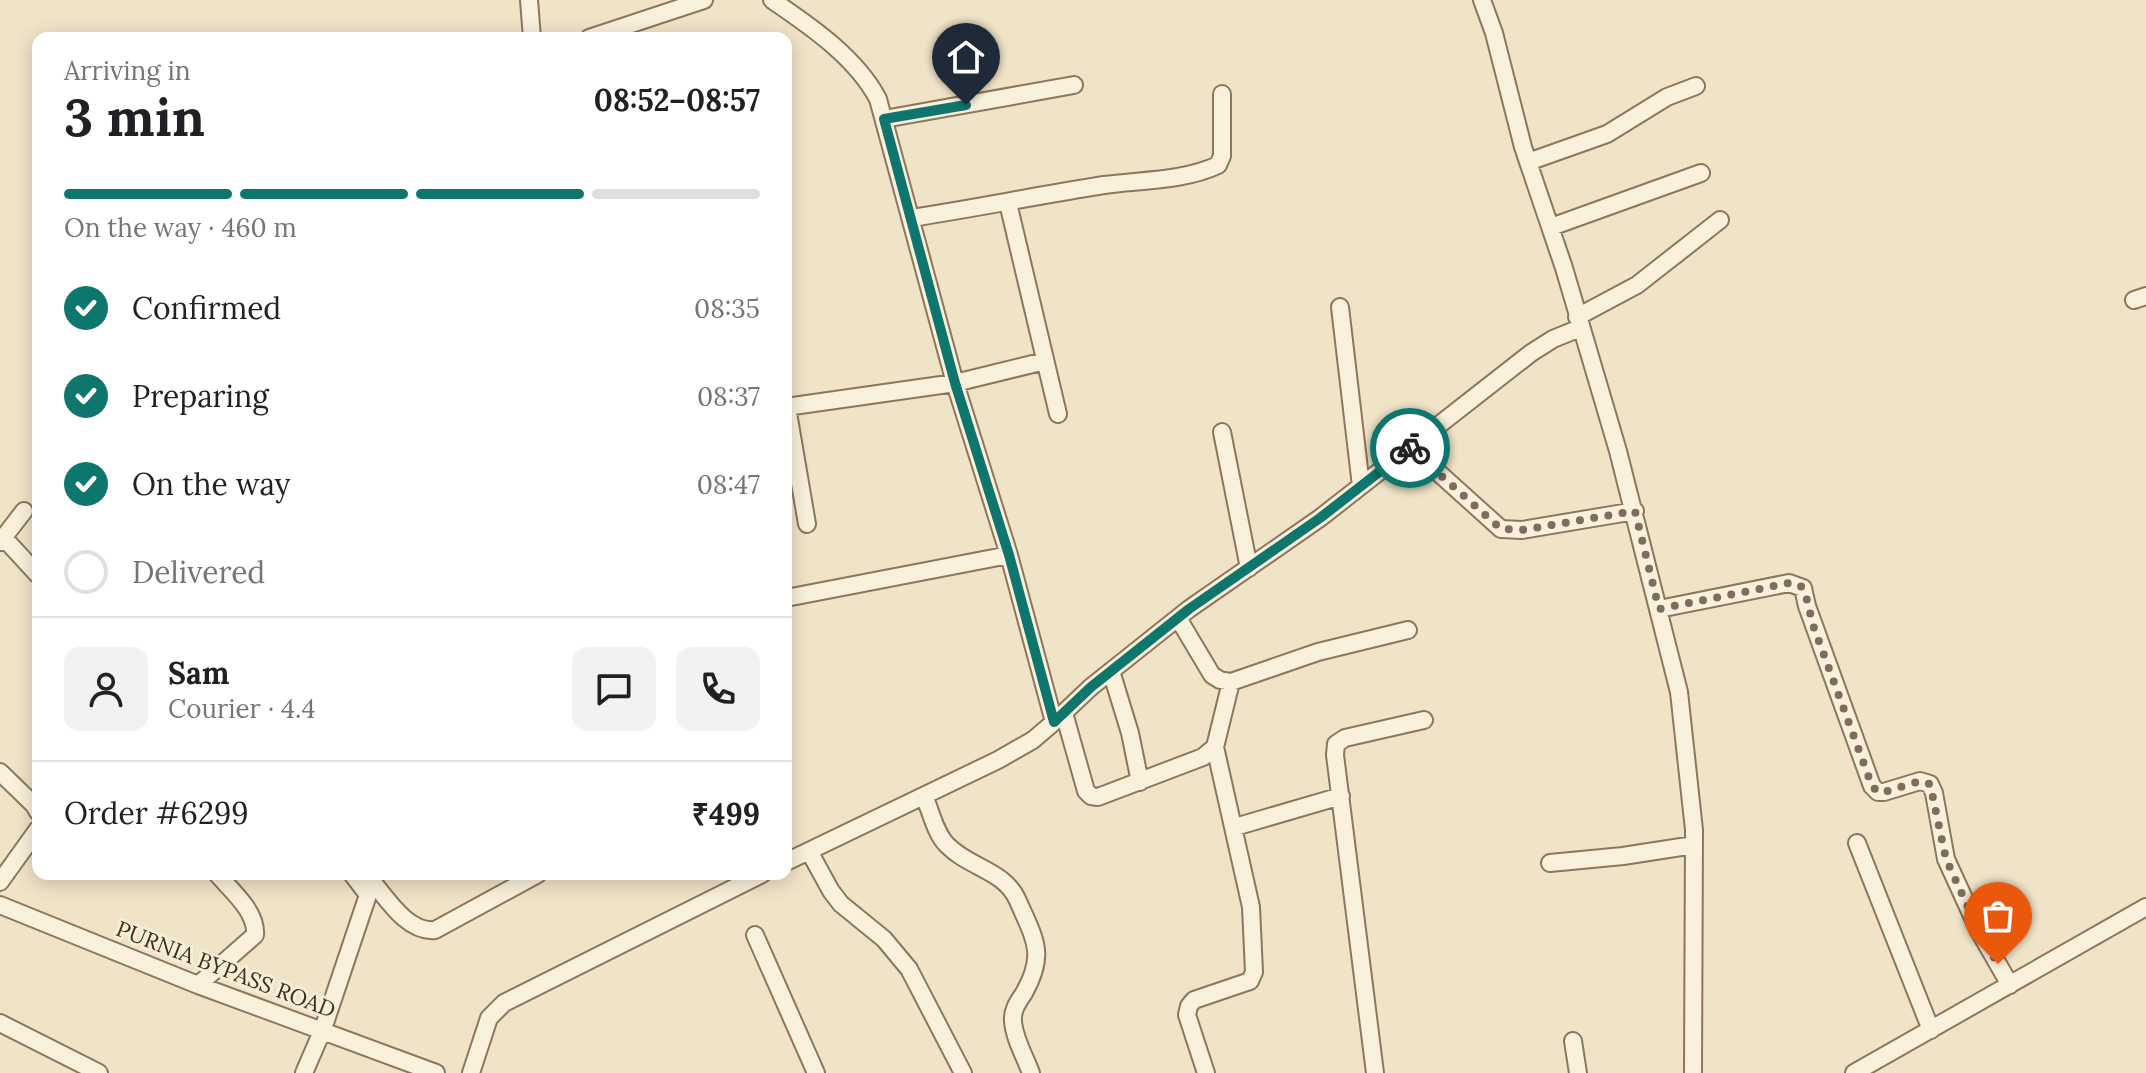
<!DOCTYPE html>
<html lang="en">
<head>
<meta charset="utf-8">
<style>
	:root { --surface:#fff; --page:#f2f2f2; --text:#202124; --muted:#757577; --line:#e0e0e0; --accent:#0f766e }
	body { margin:0; font-family:Lora,serif; background:var(--page); color:var(--text); height:100vh; display:flex; flex-direction:column; font-size:30px; white-space:nowrap }
	* { box-sizing:border-box; margin:0 }
	p { font-size:26px; color:var(--muted) }
	.icon { flex:none; width:44px; height:44px; fill:none; stroke:currentColor; stroke-width:2; stroke-linecap:round; stroke-linejoin:round }
	.map { position:relative; flex:1; overflow:hidden }
	.panel { position:absolute; left:32px; top:32px; width:760px; height:848px; display:flex; flex-direction:column; background:var(--surface); border-radius:16px; box-shadow:0 4px 20px #0003 }
	.panel>* { flex:none }
	.pin { position:absolute; display:grid; place-items:center; width:68px; height:68px; color:#fff; margin:-82px -34px; border-radius:50% 50% 50% 0; rotate:-45deg; box-shadow:0 0 8px #0007 }
	.pin .icon { rotate:45deg }
	.courier { position:absolute; display:grid; place-items:center; width:80px; height:80px; margin:-40px; border:6px solid #0f766e; border-radius:50%; background:#fff; color:#222; box-shadow:0 2px 10px #0007 }
	.overview em { font-style:normal; font-weight:700 }
	.overview div { display:flex; flex-direction:column-reverse }
	.overview { display:flex; align-items:center; justify-content:space-between; height:136px; padding:0 32px }
	h1 { font-size:52px; font-weight:700; line-height:60px }
	.bar { display:grid; grid-template-columns:repeat(4,1fr); gap:12px 8px; align-content:center; height:96px; padding:0 32px }
	.bar i { height:10px; border-radius:6px; background:var(--line) }
	.bar .on { background:var(--accent) }
	.bar p { grid-column:span 4 }
	.line { display:flex; align-items:center; gap:20px; padding:0 32px; border-top:2px solid var(--line) }
	.line div { flex:1 }
	.round { display:grid; place-items:center; flex:none; width:84px; height:84px; border-radius:16px; background:var(--page) }
	ol { padding:0 32px; list-style:none }
	li { display:flex; align-items:center; gap:24px; height:88px }
	li p { margin-inline-start:auto }
	li .icon { padding:8px; border-radius:50%; background:var(--accent); color:#fff; stroke-width:4 }
	li:last-child { color:var(--muted) }
	li i { width:44px; height:44px; border:4px solid var(--line); border-radius:50% }
	.map>svg:first-child { display:block }
</style>
</head>
<body>
<div class="map">
<svg width="2146" height="1073" viewBox="0 0 2146 1073">
	<rect width="100%" height="100%" fill="#f0e4c8"/>
	<g fill="none" stroke-linecap="round" stroke-linejoin="round">
		<defs>
			<path id="street" d="M 529,0 L 532,38
				M 772,0 C 810,26 856,57 878,99 L 955,383 L 1009,555 L 1054,722 L 1033,740 L 998,760 L 786,862
				M 1482,0 L 1494,33 L 1523,147 L 1564,268 L 1618,451 L 1679,692 L 1694,830 L 1693,1073
				M 589,38 L 704,0
				M 884,119 L 1074,85
				M 1528,162 L 1607,134 L 1667,97 L 1696,86
				M 1008,203 L 1058,414
				M 911,218 C 976,208 1040,195 1104,185 C 1142,180 1184,181 1218,165 L 1222,156 L 1222,94
				M 1551,227 L 1701,173
				M 2134,300 L 2146,296
				M 1340,307 L 1361,486
				M 1577,317 L 1637,285 L 1720,220
				M 786,407 L 955,383 L 1045,361
				M 787,407 L 807,524
				M 1222,432 L 1249,568
				M 1411,448 L 1501,529 L 1522,530 L 1635,511
				M 4,538 L 38,575
				M 0,542 L 24,511
				M 786,598 L 1009,555
				M 1659,609 L 1789,583 L 1803,588 L 1807,606 L 1872,786 L 1878,792 L 1884,792 L 1920,781 L 1930,784 L 1934,793 L 1946,859 L 1979,931 L 2010,985
				M 1178,618 L 1212,675 L 1220,680 L 1231,682 L 1318,652 L 1408,630
				M 1111,671 L 1130,733 L 1140,782
				M 1064,713 L 1086,791 L 1091,796 L 1098,797 L 1203,757 L 1215,747 L 1231,682
				M 1054,722 L 1091,687 L 1189,609 L 1320,518 L 1531,353 L 1553,339 L 1580,328
				M 0,772 L 34,805 L 38,812
				M 924,796 C 931,811 935,833 947,845 C 969,868 1005,870 1018,901 C 1035,940 1046,954 1024,993 C 1018,1002 1012,1010 1013,1021 C 1014,1038 1025,1057 1031,1073
				M 1235,827 L 1341,796
				M 1857,843 L 1931,1030
				M 809,851 L 831,891 L 841,904 L 884,939 L 909,969 L 963,1073
				M 1550,863 L 1623,856 L 1694,845
				M 352,874 L 368,895
				M 372,881 C 387,899 408,933 435,930 L 538,874
				M 0,882 L 38,829
				M 0,905 L 198,985 L 436,1073
				M 755,935 L 816,1073
				M 198,985 L 255,935 C 257,912 232,891 217,874
				M 0,1023 L 99,1073
				M 1573,1041 L 1578,1073
				M 304,1073 L 323,1029 L 375,874
				M 471,1073 L 489,1018 L 504,1003 L 762,874
				M 1206,1073 L 1187,1015 L 1189,1006 L 1194,1000 L 1250,981 L 1254,972 L 1251,907 L 1215,747
				M 1375,1073 L 1335,755 L 1336,744 L 1345,738 L 1424,720
				M 1854,1073 L 2146,907"/>
		</defs>
		<use href="#street" stroke="#8d765c" stroke-width="20"/>
		<use href="#street" stroke="#faf1dc" stroke-width="16"/>
	</g>
	<g fill="none" stroke-linecap="round" stroke-linejoin="round">
		<path stroke="#7c6e5b" stroke-width="8" stroke-dasharray="0 14.4" d="M 1410,448 L 1501,529 L 1522,530 L 1635,511 L 1659,609 L 1789,583 L 1800,585 L 1805,592 L 1813,625 L 1872,786 L 1878,792 L 1884,792 L 1920,781 L 1930,784 L 1946,859 L 1979,931 L 1998,964"/>
		<path stroke="#0f766e" stroke-width="10" d="M 966,105 L 884,119 L 955,383 L 1009,555 L 1054,722 L 1091,687 L 1189,609 L 1320,518 L 1410,448"/>
	</g>
	<g text-anchor="middle" dominant-baseline="central" stroke-width="6" stroke-linejoin="round" paint-order="stroke">
		<g font-size="22" fill="#3d2e20" stroke="#f7eed8">
			<text transform="translate(226 969) rotate(21)">PURNIA BYPASS ROAD</text>
		</g>
	</g>
</svg>
<div class="pin" style="left:1998px;top:964px;background:#ea580c"><svg class="icon" aria-label="bag" viewBox="0 0 24 24"><path d="M5 8h14l-1 12H6zM9 8a3 3 0 0 1 6 0"/></svg></div>
<div class="pin" style="left:966px;top:105px;background:#1f2937"><svg class="icon" aria-label="home" viewBox="0 0 24 24"><path d="M3 11l9-7 9 7M6 9v11h12V9"/></svg></div>
<div class="courier" style="left:1410px;top:448px"><svg class="icon" aria-label="bike" viewBox="0 0 24 24"><circle cx="6" cy="16" r="4"/><circle cx="18" cy="16" r="4"/><path d="M6 16l4-8h5l3 8M10 8l3 8H6M13 5h3"/></svg></div>
<section class="panel">
<div class="overview"><div><h1>3 min</h1><p>Arriving in</p></div><em>08:52–08:57</em></div>
<div class="bar"><i class="on"></i><i class="on"></i><i class="on"></i><i></i><p>On the way · 460 m</p></div>
<ol>
<li><svg class="icon" aria-label="check" viewBox="0 0 24 24"><path d="M5 12l5 5 9-10"/></svg>Confirmed<p>08:35</p></li>
<li><svg class="icon" aria-label="check" viewBox="0 0 24 24"><path d="M5 12l5 5 9-10"/></svg>Preparing<p>08:37</p></li>
<li><svg class="icon" aria-label="check" viewBox="0 0 24 24"><path d="M5 12l5 5 9-10"/></svg>On the way<p>08:47</p></li>
<li><i></i>Delivered</li>
</ol>
<div class="line" style="height:144px"><a class="round"><svg class="icon" aria-label="person" viewBox="0 0 24 24"><circle cx="12" cy="8" r="4"/><path d="M4 21q1-7 8-7t8 7"/></svg></a><div><b>Sam</b><p>Courier · 4.4</p></div><a class="round"><svg class="icon" aria-label="chat" viewBox="0 0 24 24"><path d="M4 5h16v11H9l-5 4z"/></svg></a><a class="round"><svg class="icon" aria-label="phone" viewBox="0 0 24 24"><path d="M5 4h4l2 5-3 2q2 4 5 5l2-3 5 2v4C11 20 4 13 5 4z"/></svg></a></div>
<div class="line" style="height:104px"><div>Order #6299</div><b>₹499</b></div>
</section>
</div>
</body>
</html>
